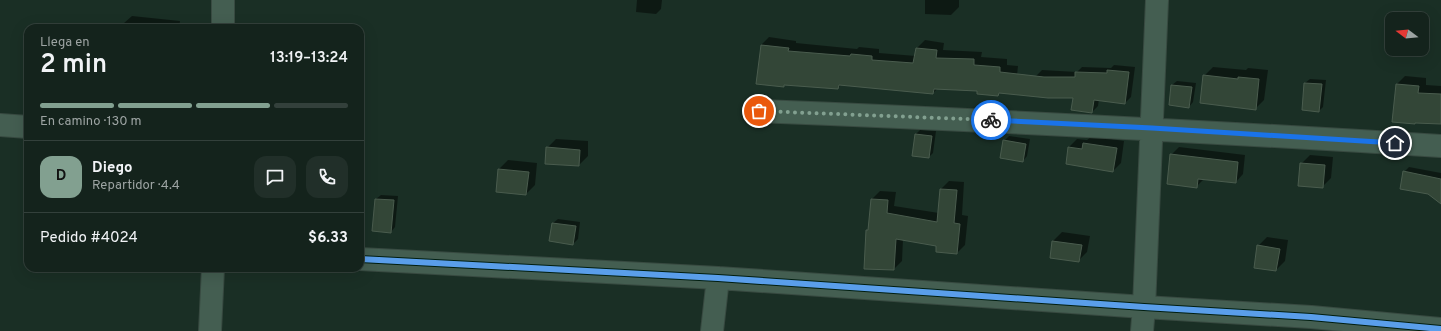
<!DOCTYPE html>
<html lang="es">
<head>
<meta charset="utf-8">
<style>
	:root { --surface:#14231c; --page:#212f29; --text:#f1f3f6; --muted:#9da4a3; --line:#33403b; --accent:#82a090 }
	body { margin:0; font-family:Overpass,sans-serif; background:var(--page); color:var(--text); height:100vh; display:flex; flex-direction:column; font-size:15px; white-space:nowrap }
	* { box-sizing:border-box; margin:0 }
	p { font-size:13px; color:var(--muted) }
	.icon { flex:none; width:22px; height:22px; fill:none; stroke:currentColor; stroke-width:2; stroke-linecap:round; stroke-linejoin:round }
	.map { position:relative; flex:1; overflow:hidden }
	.drawer { position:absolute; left:24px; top:24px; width:340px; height:248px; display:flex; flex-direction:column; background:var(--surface); border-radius:12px; box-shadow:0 4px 16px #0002,0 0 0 1px var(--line) }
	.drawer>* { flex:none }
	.needle { width:26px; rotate:286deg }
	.controls { position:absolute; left:1385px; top:12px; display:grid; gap:8px }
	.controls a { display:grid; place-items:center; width:44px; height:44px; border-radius:8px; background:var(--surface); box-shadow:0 4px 16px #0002,0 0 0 1px var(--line); font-size:20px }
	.pin { position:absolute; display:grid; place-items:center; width:34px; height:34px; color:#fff; margin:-17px; border:2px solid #fff; border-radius:50%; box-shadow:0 1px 4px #0007 }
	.courier { position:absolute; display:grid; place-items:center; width:40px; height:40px; margin:-20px; border:3px solid #1a73e8; border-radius:50%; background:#fff; color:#222; box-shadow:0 1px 5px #0007 }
	.summary em { font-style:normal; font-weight:600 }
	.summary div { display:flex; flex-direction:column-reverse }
	.summary { display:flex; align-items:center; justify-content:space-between; height:68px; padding:0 16px }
	h1 { font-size:26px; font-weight:600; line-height:30px }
	.bar { display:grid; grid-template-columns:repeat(4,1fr); gap:6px 4px; align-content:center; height:48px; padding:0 16px }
	.bar i { height:5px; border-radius:3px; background:var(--line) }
	.bar .on { background:var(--accent) }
	.bar p { grid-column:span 4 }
	.line { display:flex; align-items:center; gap:10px; padding:0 16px; border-top:1px solid var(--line) }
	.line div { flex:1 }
	.round { display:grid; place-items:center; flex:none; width:42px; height:42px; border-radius:12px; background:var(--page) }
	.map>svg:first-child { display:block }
</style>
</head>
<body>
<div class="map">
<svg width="1441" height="331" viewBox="0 0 1441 331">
	<rect width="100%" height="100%" fill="#1a2f25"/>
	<path fill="#0007" d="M 637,0 L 662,0 L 661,9 L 656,14 L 636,12 Z
		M 925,0 L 959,0 L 959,7 L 951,15 L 925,14 Z
		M 132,16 L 180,21 L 179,28 L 124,28 L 124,23 Z
		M 769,37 L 796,41 L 796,43 L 857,49 L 859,47 L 879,49 L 879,53 L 916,56 L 917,48 L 925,40 L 944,43 L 943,50 L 982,52 L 981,57 L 1007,59 L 1007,65 L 1018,66 L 1016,85 L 1001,92 L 998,95 L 978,90 L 938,88 L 933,93 L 841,85 L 838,88 L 786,84 L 784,86 L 761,45 Z
		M 1114,65 L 1135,67 L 1131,97 L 1125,103 L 1099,99 L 1098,106 L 1092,112 L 1074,98 L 1036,76 L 1042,70 L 1077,72 L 1082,67 L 1111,68 Z
		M 1213,67 L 1246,70 L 1248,68 L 1268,70 L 1264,100 L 1255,109 L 1204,76 Z
		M 1405,76 L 1426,78 L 1426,85 L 1441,86 L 1441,123 L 1393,121 L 1397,84 Z
		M 1310,79 L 1326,80 L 1323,107 L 1319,111 L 1305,83 Z
		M 1177,81 L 1196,83 L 1193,102 L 1189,107 L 1172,85 Z
		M 920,130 L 936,131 L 933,153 L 929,157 L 916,134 Z
		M 1009,136 L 1030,139 L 1027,156 L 1023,161 L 1004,141 Z
		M 1092,136 L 1124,141 L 1121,163 L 1113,171 L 1067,164 L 1069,147 L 1077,139 L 1087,140 Z
		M 556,139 L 588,141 L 588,156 L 579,165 L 547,148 Z
		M 1179,147 L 1245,155 L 1243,174 L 1236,182 L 1204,179 L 1196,187 L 1171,155 Z
		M 1310,155 L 1333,157 L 1331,178 L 1322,187 L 1301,164 Z
		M 508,160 L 537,163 L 535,185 L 526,194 L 497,191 L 499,169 Z
		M 1409,167 L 1441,173 L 1441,203 L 1404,172 Z
		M 949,181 L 964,182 L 962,215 L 968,216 L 965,245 L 957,253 L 937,245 L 903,239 L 902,261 L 894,269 L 867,230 L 870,228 L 872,199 L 880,191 L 896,192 L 894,206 L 939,213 L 941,189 Z
		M 381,195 L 398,196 L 395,227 L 391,232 L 376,199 Z
		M 558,219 L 580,222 L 578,239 L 573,244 L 553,223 Z
		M 1062,232 L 1090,236 L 1087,252 L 1078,261 L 1053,241 Z
		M 1267,237 L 1288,240 L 1285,261 L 1276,270 L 1255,267 L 1258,246 Z"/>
	<path fill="#334637" stroke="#4a5c4e" d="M 761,45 L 789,48 L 788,51 L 850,56 L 851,54 L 872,56 L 872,60 L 913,63 L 916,48 L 937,50 L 936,58 L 974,59 L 974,65 L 1000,67 L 1000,72 L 1044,77 L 1075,77 L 1075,72 L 1107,73 L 1107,70 L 1129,72 L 1125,104 L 1094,100 L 1092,113 L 1071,110 L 1073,98 L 1048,98 L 999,93 L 998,96 L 977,94 L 977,91 L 934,89 L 933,94 L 839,85 L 838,89 L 784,85 L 784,87 L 756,84 Z
		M 1203,75 L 1238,79 L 1238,77 L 1259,79 L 1256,110 L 1200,103 Z
		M 1304,83 L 1322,84 L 1319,112 L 1302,110 Z
		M 1396,84 L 1419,86 L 1418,93 L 1441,94 L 1441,124 L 1415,123 L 1415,124 L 1392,122 Z
		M 1171,85 L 1192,87 L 1189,108 L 1169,105 Z
		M 915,134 L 932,136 L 929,158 L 912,156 Z
		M 1003,140 L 1026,144 L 1023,162 L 1000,158 Z
		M 1083,143 L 1117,148 L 1113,172 L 1066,164 L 1068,147 L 1082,149 Z
		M 546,147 L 580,150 L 579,166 L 545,164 Z
		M 1170,154 L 1238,162 L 1236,183 L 1198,179 L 1197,188 L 1167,184 Z
		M 1300,163 L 1325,165 L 1323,188 L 1298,186 Z
		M 498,169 L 529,172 L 526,195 L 496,192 Z
		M 1403,171 L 1441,179 L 1441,204 L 1428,194 L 1400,189 Z
		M 940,189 L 957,190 L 954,223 L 960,224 L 957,254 L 936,252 L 936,246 L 896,239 L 894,270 L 864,269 L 866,230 L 868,230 L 871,199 L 888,200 L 887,213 L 937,222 Z
		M 375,199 L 394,200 L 391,233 L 372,231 Z
		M 552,223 L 576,226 L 573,245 L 549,241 Z
		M 1052,241 L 1082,245 L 1079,262 L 1050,258 Z
		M 1257,245 L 1280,249 L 1276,271 L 1254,268 Z"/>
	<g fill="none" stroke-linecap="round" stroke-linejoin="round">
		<defs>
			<path id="minor" d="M 223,28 L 223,0
				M 759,111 C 987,120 1214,132 1441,146
				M 0,125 L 28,127
				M 360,259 L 718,278 L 1144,307 L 1311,317 L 1441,329
				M 210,331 L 213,268
				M 712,331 L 718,278
				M 1142,331 L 1144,307 L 1157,0"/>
		</defs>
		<use href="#minor" stroke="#384a41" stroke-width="24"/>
		<use href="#minor" stroke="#445e51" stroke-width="22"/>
		<defs>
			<path id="cycleway" d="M 360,259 L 718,278 L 1144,307 L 1311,317 L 1441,329"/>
		</defs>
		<use href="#cycleway" stroke="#011e10" stroke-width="8"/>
		<use href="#cycleway" stroke="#5a9eea" stroke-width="6"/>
	</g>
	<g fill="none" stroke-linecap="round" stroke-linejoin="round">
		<path stroke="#82a090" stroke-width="4" stroke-dasharray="0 7.2" d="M 759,111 L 991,120"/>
		<path stroke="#1a73e8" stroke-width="5" d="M 991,120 L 1152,128 L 1395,143"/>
	</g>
</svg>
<div class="controls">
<a><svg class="needle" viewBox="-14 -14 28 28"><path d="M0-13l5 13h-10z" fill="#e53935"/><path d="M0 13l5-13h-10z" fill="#9da4a3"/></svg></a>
</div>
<div class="pin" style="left:759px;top:111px;background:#ea580c"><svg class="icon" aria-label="bag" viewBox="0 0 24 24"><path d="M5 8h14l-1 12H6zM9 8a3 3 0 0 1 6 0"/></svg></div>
<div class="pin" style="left:1395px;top:143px;background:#1f2937"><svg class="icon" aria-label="home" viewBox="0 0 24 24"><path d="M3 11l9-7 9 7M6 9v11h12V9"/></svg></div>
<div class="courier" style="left:991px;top:120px"><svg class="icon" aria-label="bike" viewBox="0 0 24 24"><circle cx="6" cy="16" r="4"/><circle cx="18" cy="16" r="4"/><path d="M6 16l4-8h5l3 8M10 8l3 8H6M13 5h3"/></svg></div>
<section class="drawer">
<div class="summary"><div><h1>2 min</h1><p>Llega en</p></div><em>13:19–13:24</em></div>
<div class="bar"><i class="on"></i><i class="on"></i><i class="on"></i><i></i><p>En camino · 130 m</p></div>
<div class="line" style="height:72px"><b class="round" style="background:var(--accent);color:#111">D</b><div><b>Diego</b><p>Repartidor · 4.4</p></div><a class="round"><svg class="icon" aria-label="chat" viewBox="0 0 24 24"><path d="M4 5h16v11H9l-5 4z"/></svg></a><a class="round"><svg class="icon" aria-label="phone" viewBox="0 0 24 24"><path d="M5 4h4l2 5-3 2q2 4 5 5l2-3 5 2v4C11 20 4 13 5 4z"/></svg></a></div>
<div class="line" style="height:52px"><div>Pedido #4024</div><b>$6.33</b></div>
</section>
</div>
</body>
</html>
